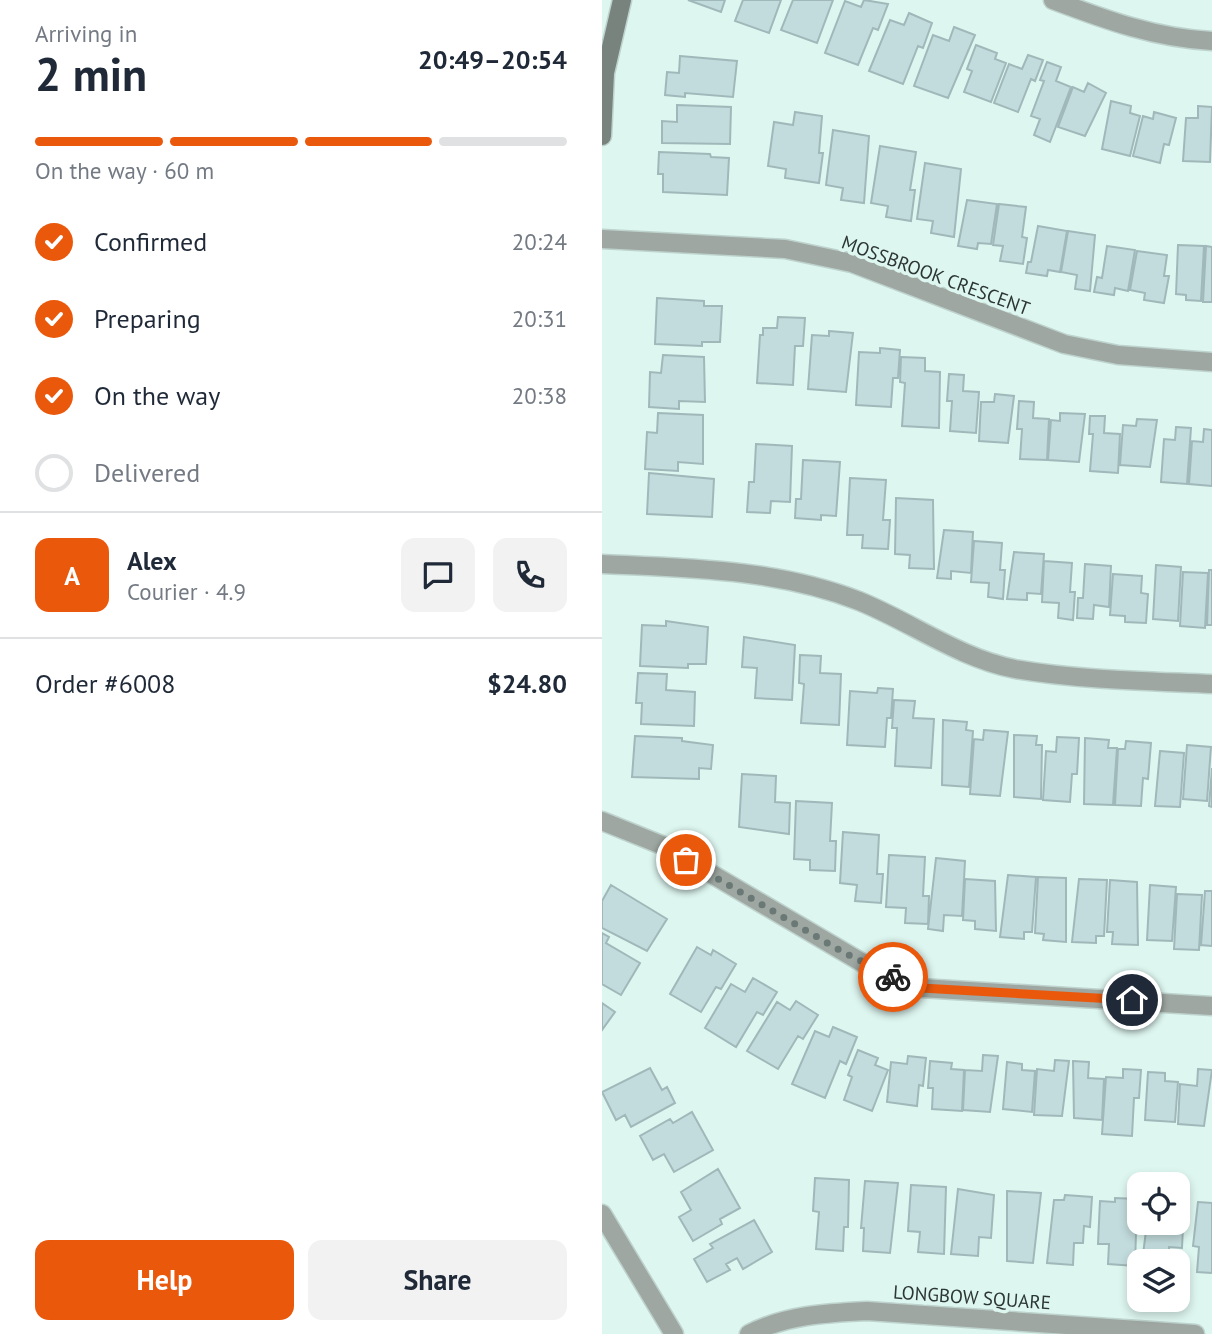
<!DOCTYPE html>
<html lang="en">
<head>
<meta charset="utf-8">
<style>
	:root { --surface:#fff; --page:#f2f2f3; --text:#1f2937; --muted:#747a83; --line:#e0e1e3; --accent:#ea580c }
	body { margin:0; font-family:"PT Sans",sans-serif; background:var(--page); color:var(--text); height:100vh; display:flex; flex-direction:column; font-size:26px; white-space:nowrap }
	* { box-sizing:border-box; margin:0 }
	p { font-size:23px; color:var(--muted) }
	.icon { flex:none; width:38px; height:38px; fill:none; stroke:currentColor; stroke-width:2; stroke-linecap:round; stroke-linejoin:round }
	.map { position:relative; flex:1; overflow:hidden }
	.drawer { display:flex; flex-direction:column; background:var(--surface); width:602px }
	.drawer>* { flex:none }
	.controls { position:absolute; left:525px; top:1172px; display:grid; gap:14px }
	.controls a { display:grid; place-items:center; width:63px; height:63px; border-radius:14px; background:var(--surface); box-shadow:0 4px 10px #0003; font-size:35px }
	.pin { position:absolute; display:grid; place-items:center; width:60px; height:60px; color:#fff; margin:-30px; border:4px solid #fff; border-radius:50%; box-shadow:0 2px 7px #0007 }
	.courier { position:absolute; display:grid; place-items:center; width:70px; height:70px; margin:-35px; border:5px solid #ea580c; border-radius:50%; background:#fff; color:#222; box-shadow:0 2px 9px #0007 }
	.overview em { font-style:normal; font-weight:700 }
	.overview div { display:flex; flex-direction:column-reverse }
	.overview { display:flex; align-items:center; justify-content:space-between; height:119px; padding:0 35px }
	h1 { font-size:46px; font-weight:700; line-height:52px }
	.bar { display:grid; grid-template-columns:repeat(4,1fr); gap:10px 7px; align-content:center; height:84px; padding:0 35px }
	.bar i { height:9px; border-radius:5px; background:var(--line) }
	.bar .active { background:var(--accent) }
	.bar p { grid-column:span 4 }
	.line { display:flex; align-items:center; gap:18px; padding:0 35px; border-top:2px solid var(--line) }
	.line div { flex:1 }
	.round { display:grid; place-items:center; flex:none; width:74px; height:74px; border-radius:14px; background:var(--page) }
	ol { padding:0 35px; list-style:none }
	li { display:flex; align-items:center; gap:21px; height:77px }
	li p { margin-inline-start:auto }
	li .icon { padding:7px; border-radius:50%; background:var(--accent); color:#fff; stroke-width:4 }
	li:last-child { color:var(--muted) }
	li i { width:38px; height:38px; border:4px solid var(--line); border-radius:50% }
	.action { display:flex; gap:14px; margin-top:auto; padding:14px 35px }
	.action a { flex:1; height:80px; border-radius:14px; background:var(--accent); color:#fff; font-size:28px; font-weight:700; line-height:80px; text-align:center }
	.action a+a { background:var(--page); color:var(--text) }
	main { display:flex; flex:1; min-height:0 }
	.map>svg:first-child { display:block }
</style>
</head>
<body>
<main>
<section class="drawer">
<div class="overview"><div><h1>2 min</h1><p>Arriving in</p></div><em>20:49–20:54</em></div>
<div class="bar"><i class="active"></i><i class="active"></i><i class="active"></i><i></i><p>On the way · 60 m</p></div>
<ol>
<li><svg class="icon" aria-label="check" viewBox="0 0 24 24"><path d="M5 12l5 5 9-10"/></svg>Confirmed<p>20:24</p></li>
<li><svg class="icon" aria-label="check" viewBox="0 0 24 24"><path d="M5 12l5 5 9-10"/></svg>Preparing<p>20:31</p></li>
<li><svg class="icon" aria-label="check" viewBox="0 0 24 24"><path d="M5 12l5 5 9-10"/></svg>On the way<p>20:38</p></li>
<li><i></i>Delivered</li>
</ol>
<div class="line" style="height:126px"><b class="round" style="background:var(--accent);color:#fff">A</b><div><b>Alex</b><p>Courier · 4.9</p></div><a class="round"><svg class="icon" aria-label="chat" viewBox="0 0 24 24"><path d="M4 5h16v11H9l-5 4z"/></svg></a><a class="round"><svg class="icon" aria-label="phone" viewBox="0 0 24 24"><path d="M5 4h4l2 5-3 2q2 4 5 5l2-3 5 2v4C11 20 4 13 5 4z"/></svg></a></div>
<div class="line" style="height:91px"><div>Order #6008</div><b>$24.80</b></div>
<div class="action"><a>Help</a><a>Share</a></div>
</section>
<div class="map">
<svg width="610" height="1334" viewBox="0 0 610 1334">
	<rect width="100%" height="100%" fill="#def6f0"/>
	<path fill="#c2dbdc" stroke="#a0b8b9" stroke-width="2" d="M 86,0 L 123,0 L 119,12 Z
		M 141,0 L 179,0 L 167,33 L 133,21 Z
		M 191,0 L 231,0 L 215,43 L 179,30 Z
		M 262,0 L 286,4 L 276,30 L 271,28 L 256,65 L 223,53 L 243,1 L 259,7 Z
		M 307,13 L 330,23 L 321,48 L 316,46 L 301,84 L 267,71 L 288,20 L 302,25 Z
		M 352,27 L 373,35 L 346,98 L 312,86 L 331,35 L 347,41 Z
		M 374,45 L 395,53 L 393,59 L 404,63 L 389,102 L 362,92 L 370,71 L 365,69 Z
		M 426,55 L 441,60 L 433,81 L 429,79 L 416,112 L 392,103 L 407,64 L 420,69 Z
		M 78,56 L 135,61 L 131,97 L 83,93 L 83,97 L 63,95 L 65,72 L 77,73 Z
		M 445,62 L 459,67 L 454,81 L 469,87 L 448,142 L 432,135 L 438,119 L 429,116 L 442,81 L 438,80 Z
		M 486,83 L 504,93 L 483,136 L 456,127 L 471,87 L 482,92 Z
		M 509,101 L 529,106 L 528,113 L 538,116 L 528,156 L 500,149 Z
		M 75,105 L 129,107 L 128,144 L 60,143 L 60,121 L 75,122 Z
		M 596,106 L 610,107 L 608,162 L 581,161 L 584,118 L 596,118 Z
		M 193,112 L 220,116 L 217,153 L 221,153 L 217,183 L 183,178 L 184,169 L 166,166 L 172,122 L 191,125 Z
		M 552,112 L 574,118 L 567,145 L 562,144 L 558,163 L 531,156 L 541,116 L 551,119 Z
		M 231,130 L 267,136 L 262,203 L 239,200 L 241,188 L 224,185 Z
		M 278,146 L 314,152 L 308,190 L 313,190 L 309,221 L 284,217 L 286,206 L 269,203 Z
		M 57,152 L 108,154 L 109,157 L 127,158 L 125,195 L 61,192 L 61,174 L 56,174 Z
		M 323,163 L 359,169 L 352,237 L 329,233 L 331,221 L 315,219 Z
		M 365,200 L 395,204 L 389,244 L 376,243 L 375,249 L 356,246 Z
		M 397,204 L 424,207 L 420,237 L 425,238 L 421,264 L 398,261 L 401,246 L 391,245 Z
		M 436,226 L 465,231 L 458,272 L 446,270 L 445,276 L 424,273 L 426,262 L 429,262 Z
		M 466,231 L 493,235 L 488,291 L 473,289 L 475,275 L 459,272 Z
		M 576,245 L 602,246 L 599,301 L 584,300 L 584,295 L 574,294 Z
		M 505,246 L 533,250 L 526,291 L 513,288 L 512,295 L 492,292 L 495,277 L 500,278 Z
		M 604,246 L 610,247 L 610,302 L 601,302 Z
		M 535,251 L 565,255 L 562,276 L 567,276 L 562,303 L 542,300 L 543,293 L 528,290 Z
		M 55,298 L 102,301 L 102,306 L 120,306 L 118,342 L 100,342 L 100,346 L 53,344 Z
		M 176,317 L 203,318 L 201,346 L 193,346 L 191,385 L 155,383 L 158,335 L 161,335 L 161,328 L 175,328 Z
		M 227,331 L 251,333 L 244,392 L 206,389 L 210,335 L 227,336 Z
		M 278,348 L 298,350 L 296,378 L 291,378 L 289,407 L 254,405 L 257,352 L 278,353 Z
		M 61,355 L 102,357 L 103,402 L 77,401 L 77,409 L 47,407 L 48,372 L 59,373 Z
		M 299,357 L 323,358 L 323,371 L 338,372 L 337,428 L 300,426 L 303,383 L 298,382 Z
		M 347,374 L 362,375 L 361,391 L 377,392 L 374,433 L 348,431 L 350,401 L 345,401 Z
		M 393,394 L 412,396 L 406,443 L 377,441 L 379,402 L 392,402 Z
		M 417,401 L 432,402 L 431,418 L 447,419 L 445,460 L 418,459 L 420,429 L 415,429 Z
		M 56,413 L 101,415 L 101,464 L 76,462 L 76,471 L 43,469 L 45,432 L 55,433 Z
		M 458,413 L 483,414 L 477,462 L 446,460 L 449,420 L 458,421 Z
		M 488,416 L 503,416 L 502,433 L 518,434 L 516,473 L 488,471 L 491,434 L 487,434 Z
		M 535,419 L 555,420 L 548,467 L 518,465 L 521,425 L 534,426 Z
		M 574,427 L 589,428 L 585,484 L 559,482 L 562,439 L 573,440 Z
		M 602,429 L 610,430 L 610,486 L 587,484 L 590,441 L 601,442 Z
		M 154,444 L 190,446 L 188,502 L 169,501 L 168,513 L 145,512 L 147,482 L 152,482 Z
		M 201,460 L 238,462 L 234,516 L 219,515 L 219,520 L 193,518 L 194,499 L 199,499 Z
		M 47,473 L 112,479 L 110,517 L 45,514 Z
		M 248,478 L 284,480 L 281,520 L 288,520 L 286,549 L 260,548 L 261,535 L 245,535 Z
		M 294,498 L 331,500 L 332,569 L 307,568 L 308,555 L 293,554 Z
		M 342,530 L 371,532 L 369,573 L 349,571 L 349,579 L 335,578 Z
		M 372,541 L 400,543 L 398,570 L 403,570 L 401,599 L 386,597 L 387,583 L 369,582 Z
		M 412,552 L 442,554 L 439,594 L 425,593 L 425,600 L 405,599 Z
		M 442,561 L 470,563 L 468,592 L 473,592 L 471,620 L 456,618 L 457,603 L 440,602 Z
		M 483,564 L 509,566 L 507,607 L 492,605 L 491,619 L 475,618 L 476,598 L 481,598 Z
		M 554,565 L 579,567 L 576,621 L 551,619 Z
		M 607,570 L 610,570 L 610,625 L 605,625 Z
		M 581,572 L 606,573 L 603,628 L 578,626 Z
		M 511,574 L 540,576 L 539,593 L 546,594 L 544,623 L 523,622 L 523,616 L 508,615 Z
		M 64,621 L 106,627 L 104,664 L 86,664 L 86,668 L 38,666 L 40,625 L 64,626 Z
		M 142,637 L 193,645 L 190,700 L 153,698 L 155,668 L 140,667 Z
		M 198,655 L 219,656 L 218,673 L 239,674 L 237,725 L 199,723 L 202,684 L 197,683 Z
		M 36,673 L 65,674 L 64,690 L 93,692 L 92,726 L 39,724 L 40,703 L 34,703 Z
		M 276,688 L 291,689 L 289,718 L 285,718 L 283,747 L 245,745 L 248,691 L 275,693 Z
		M 292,700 L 313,701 L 311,718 L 332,719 L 329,768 L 293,766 L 295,728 L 290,728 Z
		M 341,720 L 365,722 L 364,730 L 371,731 L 367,787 L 340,785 Z
		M 382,730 L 406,732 L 398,796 L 368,794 L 372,739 L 381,740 Z
		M 412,735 L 435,736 L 434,745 L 440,745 L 439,799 L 412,797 Z
		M 33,736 L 80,738 L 80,741 L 111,745 L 109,769 L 97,768 L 97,779 L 30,777 Z
		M 455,737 L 477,738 L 475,774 L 470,774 L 468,802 L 441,800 L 444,751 L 454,752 Z
		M 483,738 L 507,740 L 506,748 L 515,748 L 511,805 L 482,804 Z
		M 524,741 L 549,743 L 546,779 L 541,778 L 539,806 L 513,805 L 516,749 L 523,749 Z
		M 585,745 L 609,747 L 605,801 L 581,799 Z
		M 558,751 L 582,753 L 578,807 L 553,806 Z
		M 610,768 L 610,807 L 607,806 Z
		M 140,774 L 174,776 L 173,802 L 188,803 L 187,834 L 137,827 Z
		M 194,801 L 230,803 L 228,841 L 234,841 L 233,871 L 208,870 L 208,860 L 192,859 Z
		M 241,832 L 277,835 L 275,874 L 281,874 L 279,903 L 253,901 L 255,885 L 238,883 Z
		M 287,855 L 323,857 L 321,896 L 327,896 L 326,924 L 303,923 L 304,908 L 284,907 Z
		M 334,858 L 363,861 L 360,916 L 342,915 L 341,931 L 326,929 Z
		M 406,875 L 434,877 L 430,932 L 422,932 L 422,939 L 398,937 Z
		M 436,877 L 464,878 L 464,942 L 441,940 L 442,934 L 433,933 Z
		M 363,879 L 393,881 L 394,931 L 373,929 L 373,921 L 361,920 Z
		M 477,879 L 505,880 L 502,936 L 494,936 L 494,943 L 470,942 Z
		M 508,880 L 535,882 L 536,945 L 510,944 L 511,932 L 505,932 Z
		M 9,885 L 65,919 L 45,951 L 0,928 L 0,901 Z
		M 548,885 L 574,887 L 570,941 L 545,940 Z
		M 603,891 L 610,891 L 610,946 L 599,945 Z
		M 575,894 L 600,895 L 597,950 L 572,949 Z
		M 0,933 L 7,937 L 4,943 L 38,963 L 19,995 L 0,984 Z
		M 95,947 L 109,955 L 111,950 L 134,964 L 119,989 L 114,987 L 99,1012 L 68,994 Z
		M 151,978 L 175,992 L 161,1015 L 155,1012 L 134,1047 L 103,1028 L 129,984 L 143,992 Z
		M 194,1001 L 216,1015 L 201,1039 L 196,1036 L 176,1069 L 145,1051 L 175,1002 L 188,1010 Z
		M 0,1003 L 13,1012 L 0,1030 Z
		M 231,1027 L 255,1037 L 244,1064 L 238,1061 L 223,1098 L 190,1084 L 213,1031 L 227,1037 Z
		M 256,1050 L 276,1058 L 273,1065 L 286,1070 L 270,1111 L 242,1100 L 250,1077 L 246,1075 Z
		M 381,1055 L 396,1056 L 388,1112 L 361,1110 L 363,1070 L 380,1071 Z
		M 306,1056 L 324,1058 L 321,1086 L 317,1085 L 315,1106 L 285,1102 L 289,1062 L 305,1064 Z
		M 453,1060 L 467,1061 L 460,1116 L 432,1115 L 435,1069 L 452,1071 Z
		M 328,1061 L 350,1063 L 349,1069 L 362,1070 L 360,1111 L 330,1109 L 331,1088 L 326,1088 Z
		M 471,1061 L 487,1062 L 486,1078 L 502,1079 L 500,1120 L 472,1118 Z
		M 405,1062 L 420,1064 L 420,1070 L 433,1071 L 430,1112 L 401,1109 Z
		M 48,1068 L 60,1090 L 65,1087 L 73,1103 L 29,1127 L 23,1115 L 14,1120 L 0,1092 Z
		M 521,1069 L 539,1070 L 537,1098 L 532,1098 L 530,1136 L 500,1134 L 504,1077 L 521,1078 Z
		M 596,1069 L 610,1070 L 602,1126 L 576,1124 L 578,1084 L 595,1086 Z
		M 546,1072 L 563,1073 L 563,1081 L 576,1082 L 573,1122 L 543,1120 Z
		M 90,1112 L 111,1150 L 72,1172 L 62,1154 L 51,1160 L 38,1136 L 68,1119 L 71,1123 Z
		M 116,1169 L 138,1208 L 118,1219 L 120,1224 L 91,1241 L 77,1217 L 89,1210 L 79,1192 Z
		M 213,1178 L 247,1180 L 246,1227 L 242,1227 L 241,1251 L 214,1249 L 217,1212 L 211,1211 Z
		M 263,1181 L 296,1183 L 288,1253 L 261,1251 L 262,1228 L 259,1228 Z
		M 309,1185 L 344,1187 L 342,1254 L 316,1252 L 318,1232 L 306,1231 Z
		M 356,1189 L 392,1195 L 389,1238 L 377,1237 L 376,1256 L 349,1254 Z
		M 405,1191 L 439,1193 L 431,1263 L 405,1261 Z
		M 463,1195 L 490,1197 L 488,1227 L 482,1226 L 481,1243 L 472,1243 L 471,1265 L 445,1263 L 452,1200 L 462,1200 Z
		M 513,1198 L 535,1199 L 533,1266 L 506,1264 L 507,1244 L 496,1244 L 498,1201 L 513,1202 Z
		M 596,1202 L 610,1203 L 610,1273 L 595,1272 L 597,1247 L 591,1246 Z
		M 576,1206 L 582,1206 L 580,1248 L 567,1247 L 567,1262 L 540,1262 L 545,1223 L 576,1223 Z
		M 152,1220 L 170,1252 L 141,1269 L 135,1258 L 124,1264 L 128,1270 L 105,1282 L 92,1259 L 111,1248 L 108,1244 Z"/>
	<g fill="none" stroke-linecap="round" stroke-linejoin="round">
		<defs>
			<path id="street" d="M 451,0 C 504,20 553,38 610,41
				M 0,239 L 183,249 L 250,263 L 462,344 L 516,355 L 610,362
				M 0,564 C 87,568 175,569 257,601 C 309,622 357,658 413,669 C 477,680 545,681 610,684
				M 0,821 L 62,846 L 271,969 L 319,988 L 610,1006
				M 0,1214 L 72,1334
				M 147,1334 C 184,1315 224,1313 265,1311 L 593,1334"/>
			<path id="secondary" d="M 0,136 L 3,73 L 20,0"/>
		</defs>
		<use href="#street" stroke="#bed3ce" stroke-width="21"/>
		<use href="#secondary" stroke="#bed3ce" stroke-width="21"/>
		<use href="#street" stroke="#9ea7a1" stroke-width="18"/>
		<use href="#secondary" stroke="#77837c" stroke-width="18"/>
	</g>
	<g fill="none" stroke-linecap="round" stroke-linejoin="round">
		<path stroke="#6a7975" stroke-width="7" stroke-dasharray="0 12.6" d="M 84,860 L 239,951 L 291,977"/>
		<path stroke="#ea580c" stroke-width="9" d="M 291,977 L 319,988 L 530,1000"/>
	</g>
	<g text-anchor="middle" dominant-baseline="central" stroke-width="7" stroke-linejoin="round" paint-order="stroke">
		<g font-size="19" fill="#2c3633" stroke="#def6f0">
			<text transform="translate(334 275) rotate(20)">MOSSBROOK CRESCENT</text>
			<text transform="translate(370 1297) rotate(4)">LONGBOW SQUARE</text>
		</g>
	</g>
</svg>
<div class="controls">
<a><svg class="icon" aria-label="locate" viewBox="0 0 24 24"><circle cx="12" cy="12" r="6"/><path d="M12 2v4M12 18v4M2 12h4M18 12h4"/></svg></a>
<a><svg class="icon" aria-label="layers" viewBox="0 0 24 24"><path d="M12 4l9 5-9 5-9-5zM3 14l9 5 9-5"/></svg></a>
</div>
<div class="pin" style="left:84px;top:860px;background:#ea580c"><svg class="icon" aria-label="bag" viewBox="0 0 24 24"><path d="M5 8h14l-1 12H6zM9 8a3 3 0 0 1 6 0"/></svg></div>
<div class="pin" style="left:530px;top:1000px;background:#1f2937"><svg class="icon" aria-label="home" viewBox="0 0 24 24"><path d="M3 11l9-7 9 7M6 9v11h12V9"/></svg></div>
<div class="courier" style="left:291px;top:977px"><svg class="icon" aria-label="bike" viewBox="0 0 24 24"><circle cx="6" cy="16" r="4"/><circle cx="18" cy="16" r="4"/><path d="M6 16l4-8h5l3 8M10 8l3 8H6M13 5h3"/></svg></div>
</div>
</main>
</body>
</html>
